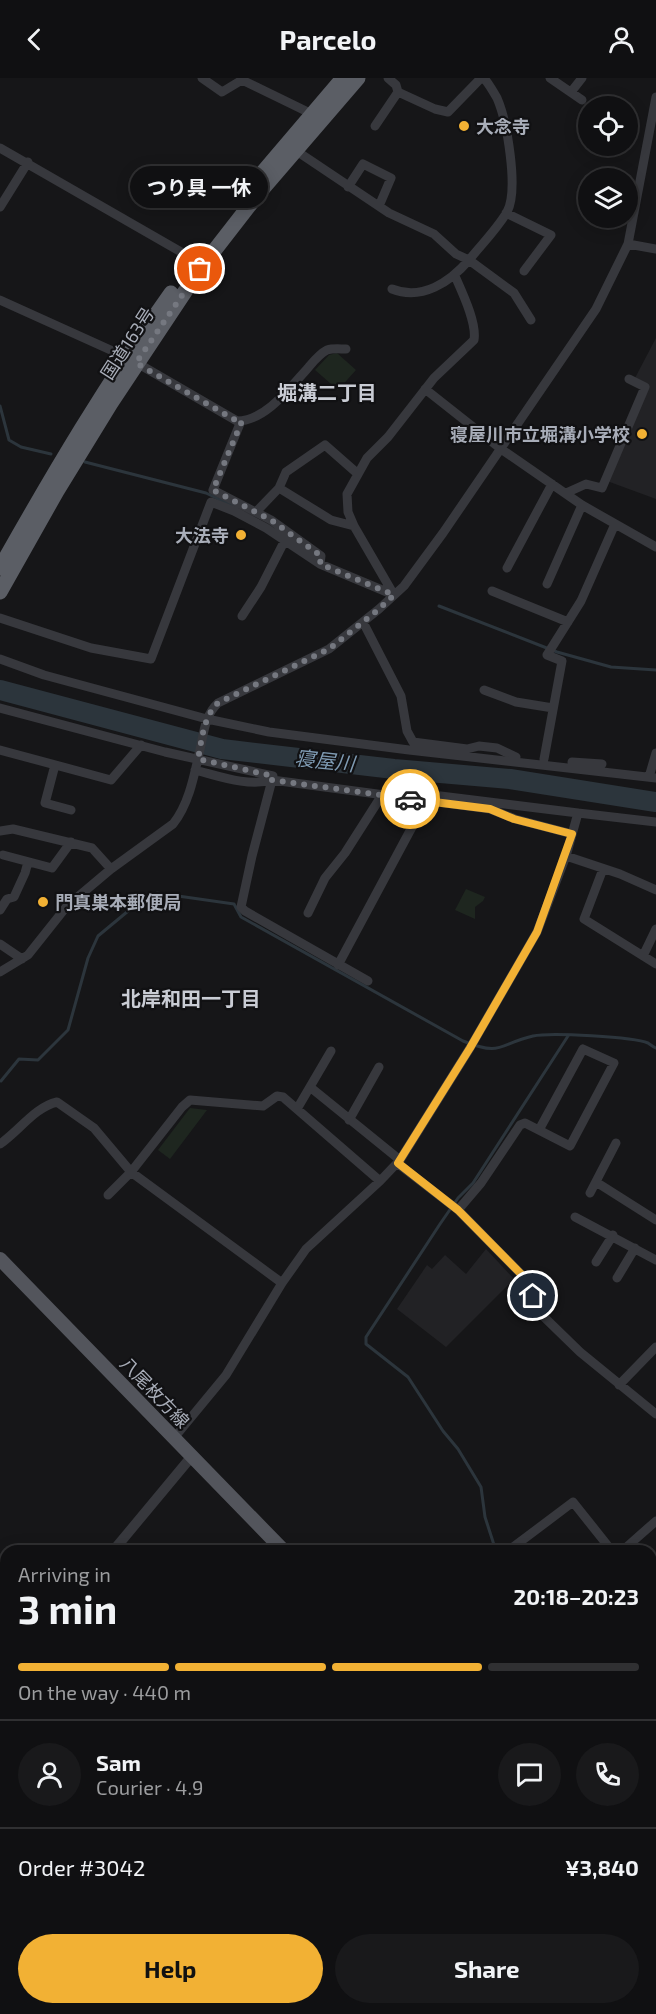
<!DOCTYPE html>
<html lang="en">
<head>
<meta charset="utf-8">
<style>
	:root { --surface:#101012; --page:#19191b; --text:#f1f3f6; --muted:#9c9d9f; --line:#303032; --accent:#f2b134 }
	body { margin:0; font-family:"Exo 2","Noto Sans JP",sans-serif; background:var(--page); color:var(--text); height:100vh; display:flex; flex-direction:column; font-size:22px; white-space:nowrap }
	* { box-sizing:border-box; margin:0 }
	p { font-size:20px; color:var(--muted) }
	.icon { flex:none; width:33px; height:33px; fill:none; stroke:currentColor; stroke-width:2; stroke-linecap:round; stroke-linejoin:round }
	.map { position:relative; flex:1; overflow:hidden }
	.drawer { position:absolute; left:0px; top:1467px; width:657px; height:470px; display:flex; flex-direction:column; background:var(--surface); border-radius:18px 18px 0 0; box-shadow:0 3px 15px #0003,0 0 0 2px var(--line) }
	.drawer>* { flex:none }
	.buttons { position:absolute; left:578px; top:18px; display:grid; gap:12px }
	.buttons a { display:grid; place-items:center; width:60px; height:60px; border-radius:50%; background:var(--surface); box-shadow:0 3px 15px #0003,0 0 0 2px var(--line); font-size:30px }
	.pin { position:absolute; display:grid; place-items:center; width:51px; height:51px; color:#fff; margin:-26px; border:3px solid #fff; border-radius:50%; box-shadow:0 2px 6px #0007 }
	.courier { position:absolute; display:grid; place-items:center; width:60px; height:60px; margin:-30px; border:4px solid #f2b134; border-radius:50%; background:#fff; color:#222; box-shadow:0 2px 8px #0007 }
	.bubble { position:absolute; height:42px; border-radius:21px; background:var(--surface); box-shadow:0 3px 15px #0003,0 0 0 2px var(--line); font-size:20px; font-weight:700; line-height:42px; text-align:center }
	.head em { font-style:normal; font-weight:700 }
	.head div { display:flex; flex-direction:column-reverse }
	.head { display:flex; align-items:center; justify-content:space-between; height:102px; padding:0 18px }
	h1 { font-size:39px; font-weight:700; line-height:45px }
	.bar { display:grid; grid-template-columns:repeat(4,1fr); gap:9px 6px; align-content:center; height:72px; padding:0 18px }
	.bar i { height:8px; border-radius:4px; background:var(--line) }
	.bar .current { background:var(--accent) }
	.bar p { grid-column:span 4 }
	.line { display:flex; align-items:center; gap:15px; padding:0 18px; border-top:2px solid var(--line) }
	.line div { flex:1 }
	.round { display:grid; place-items:center; flex:none; width:63px; height:63px; border-radius:32px; background:var(--page) }
	.button { display:flex; gap:12px; margin-top:auto; padding:12px 18px }
	.button a { flex:1; height:69px; border-radius:36px; background:var(--accent); color:#111; font-size:24px; font-weight:700; line-height:69px; text-align:center }
	.button a+a { background:var(--page); color:var(--text) }
	header { display:flex; justify-content:space-between; align-items:center; height:78px; padding:0 18px; background:var(--surface); font-size:27px; font-weight:700 }
	.map>svg:first-child { display:block }
</style>
</head>
<body>
<header><svg class="icon" aria-label="back" viewBox="0 0 24 24"><path d="M15 5l-7 7 7 7"/></svg>Parcelo<svg class="icon" aria-label="person" viewBox="0 0 24 24"><circle cx="12" cy="8" r="4"/><path d="M4 21q1-7 8-7t8 7"/></svg></header>
<div class="map">
<svg width="656" height="1936" viewBox="0 0 656 1936">
	<rect width="100%" height="100%" fill="#161618"/>
	<path fill="#222225" d="M 656,260 L 656,421 L 607,403 L 648,308 L 635,300 Z
		M 486,1171 L 514,1201 L 446,1269 L 397,1231 L 427,1187 L 432,1191 L 445,1177 L 466,1196 Z
		M 248,1931 L 248,1930 L 343,1931 L 343,1936 L 248,1936 Z"/>
	<path fill="#1e261f" d="M 337,275 L 356,292 L 338,312 L 315,292 L 329,277 Z
		M 466,811 L 485,819 L 483,823 L 475,829 L 475,841 L 455,832 Z
		M 190,1030 L 207,1032 L 170,1081 L 158,1072 Z"/>
	<g fill="none" stroke-linecap="round" stroke-linejoin="round">
		<path stroke="#2c353c" stroke-width="3" d="M 0,328 L 9,362 L 21,369 L 51,376
			M 85,384 L 206,415 L 235,429
			M 439,528 L 557,574 L 611,589 L 656,592
			M 1,1003 L 19,981 L 38,982 L 68,952 L 88,880 L 98,858 L 139,824 L 157,815 L 234,826 L 241,839 L 463,963 C 503,979 498,966 533,958 C 550,954 634,959 648,965 C 651,967 653,969 656,970
			M 496,1473 L 485,1439 L 481,1409 L 458,1371 L 443,1353 L 408,1299 L 366,1266 L 366,1259 L 440,1146 L 458,1120 L 473,1105 L 568,958"/>
		<path stroke="#2c353c" stroke-width="20" d="M 0,612 L 222,671 L 394,691 L 510,701 L 656,724"/>
		<path stroke="#37383d" stroke-width="9" d="M 202,0 L 222,14 L 242,2 L 312,36
			M 388,0 L 396,7 L 398,14
			M 484,0 C 489,6 493,13 497,20 C 507,43 519,112 507,134 C 497,151 481,167 469,182 L 514,215 L 531,242
			M 550,0 L 582,22
			M 571,14 L 582,0
			M 375,48 L 398,14 L 435,31 L 448,34 L 481,0
			M 0,70 L 195,182
			M 295,72 L 389,135 L 434,156 L 456,176 L 469,182 C 450,204 422,223 392,211
			M 348,109 L 363,86 L 391,100 L 379,128
			M 0,129 L 28,84
			M 506,135 L 551,157 L 524,193
			M 628,166 L 656,171
			M 0,222 L 126,279
			M 137,285 L 237,343 C 265,343 289,311 307,291 C 313,284 319,276 327,272 C 333,270 340,271 346,271
			M 425,311 L 501,371 L 582,427 L 656,469
			M 241,343 L 213,412 L 271,442 L 321,478 L 320,486
			M 279,410 L 331,442 L 354,448
			M 566,415 L 586,406 L 602,410 L 645,309 L 629,301
			M 256,434 L 279,410 L 286,394 L 325,367 L 358,396
			M 507,490 L 552,406
			M 547,506 L 582,427
			M 492,513 L 568,544
			M 394,517 L 354,448 L 348,434 L 347,416 L 367,380 L 388,359 L 434,300 L 474,262 C 477,245 462,214 455,198
			M 242,538 L 261,509 L 285,462
			M 0,540 L 91,570 L 151,581 L 211,424 L 234,433 L 266,450 L 320,486 L 394,517
			M 363,544 L 401,618 L 407,653 L 413,664 L 467,671 L 479,668 L 497,670 L 516,679
			M 0,581 L 44,597 L 207,641 L 269,654 L 409,672 L 656,700
			M 484,612 L 516,624 L 553,630
			M 0,630 L 165,674 L 273,698 L 272,702 L 490,731 L 515,741 L 572,756
			M 0,672 L 111,702 L 141,667
			M 544,681 L 562,583 L 547,577 L 581,523 L 615,446
			M 572,684 L 602,686
			M 55,687 L 45,725 L 71,732
			M 195,692 C 219,698 248,709 272,702
			M 649,699 L 656,675
			M 272,702 L 252,778 L 241,829 L 245,833 L 368,903
			M 400,713 L 578,735
			M 0,753 L 13,751 L 92,770 L 111,791
			M 3,777 L 52,790 L 71,764
			M 566,778 L 620,796 L 656,812
			M 603,791 L 584,841 L 656,886
			M 0,832 L 7,821 L 14,819 L 25,795 L 28,784
			M 308,835 L 325,800 L 345,775 L 382,717
			M 0,866 L 22,881
			M 643,878 L 656,851
			M 338,887 L 426,723
			M 0,894 L 28,877 L 67,828 L 111,791 L 173,746 C 190,725 195,693 201,667 C 204,652 206,636 218,625 L 329,571 L 379,531 L 404,508 L 443,455 L 596,231 L 628,166 L 656,19
			M 310,1009 L 400,1082
			M 297,1031 L 331,973
			M 349,1042 L 379,989
			M 0,1066 C 19,1053 35,1029 57,1024 L 94,1050 L 131,1094 L 282,1205
			M 397,1085 L 458,1132 L 523,1198 L 543,1238 L 580,1274 L 656,1336
			M 596,1104 L 656,1142
			M 590,1115 L 616,1065
			M 108,1117 L 131,1094 L 182,1029 L 190,1022 L 263,1028 L 277,1018 L 283,1019 L 380,1103
			M 458,1132 L 481,1105 L 520,1047 L 525,1045 L 570,1068 L 614,985 L 583,971 L 539,1052
			M 575,1139 L 656,1182
			M 596,1184 L 613,1157
			M 617,1200 L 635,1170
			M 619,1307 L 656,1269
			M 174,1360 L 226,1297 L 282,1205 L 306,1171 L 380,1103 L 400,1082 L 470,970 L 537,854 L 566,778 L 578,735 L 656,744
			M 508,1473 L 573,1424 L 612,1473
			M 622,1473 L 656,1443
			M 651,1489 L 656,1493
			M 0,1575 L 6,1584
			M 0,1607 L 6,1605
			M 651,1744 L 656,1738
			M 0,1854 L 6,1853
			M 36,1930 L 37,1936
			M 83,1930 L 84,1936
			M 171,1936 L 182,1933
			M 542,1936 L 546,1930
			M 603,1936 L 606,1930"/>
		<path stroke="#37383d" stroke-width="10" d="M 113,1473 L 192,1378
			M 0,1512 L 6,1511
			M 0,1793 L 6,1792
			M 651,1898 L 656,1900
			M 353,1936 L 354,1930"/>
		<path stroke="#53555c" stroke-width="14" d="M 0,1181 L 284,1473
			M 651,1851 L 656,1856"/>
		<path stroke="#5b5e65" stroke-width="15" d="M 262,95 L 343,0
			M 0,490 C 53,396 108,303 171,215
			M 0,514 L 57,413 L 111,325 L 200,191 L 259,115 L 358,0"/>
	</g>
	<g fill="none" stroke-linecap="round" stroke-linejoin="round">
		<path stroke="#757880" stroke-width="6" stroke-dasharray="0 10.8" d="M 200,191 L 136,285 L 237,343 L 242,343 L 213,412 L 271,442 L 321,478 L 320,486 L 394,517 L 379,531 L 329,571 L 218,625 C 203,639 202,662 198,681 L 273,698 L 272,702 L 410,721"/>
		<path stroke="#f2b134" stroke-width="8" d="M 410,721 L 490,731 L 514,741 L 572,756 L 537,854 L 470,970 L 398,1085 L 458,1132 L 523,1198 L 533,1218"/>
	</g>
	<g fill="#f2b134" stroke="#111113" stroke-width="2">
		<circle cx="464" cy="48" r="6"/>
		<circle cx="642" cy="356" r="6"/>
		<circle cx="241" cy="457" r="6"/>
		<circle cx="43" cy="824" r="6"/>
	</g>
	<g text-anchor="middle" dominant-baseline="central" stroke-width="4.5" stroke-linejoin="round" paint-order="stroke">
		<g font-size="18" font-weight="bold" fill="#a8adb8" stroke="#111113" text-anchor="start">
			<text x="476" y="48">大念寺</text>
			<text x="630" y="356" text-anchor="end">寝屋川市立堀溝小学校</text>
			<text x="229" y="457" text-anchor="end">大法寺</text>
			<text x="55" y="824">門真巣本郵便局</text>
		</g>
		<g font-size="18" fill="#a8adb8" stroke="#111113">
			<text transform="translate(127 265) rotate(-57)">国道163号</text>
			<text transform="translate(155 1314) rotate(46)">八尾枚方線</text>
		</g>
		<g font-size="20" font-weight="bold" fill="#c9ccd4" stroke="#111113">
			<text x="327" y="314">堀溝二丁目</text>
			<text x="191" y="920">北岸和田一丁目</text>
		</g>
		<g font-size="20" font-style="italic" fill="#7f9bb3" stroke="#111113">
			<text transform="translate(325 682) rotate(6)">寝屋川</text>
		</g>
	</g>
</svg>
<div class="buttons">
<a><svg class="icon" aria-label="locate" viewBox="0 0 24 24"><circle cx="12" cy="12" r="6"/><path d="M12 2v4M12 18v4M2 12h4M18 12h4"/></svg></a>
<a><svg class="icon" aria-label="layers" viewBox="0 0 24 24"><path d="M12 4l9 5-9 5-9-5zM3 14l9 5 9-5"/></svg></a>
</div>
<div class="pin" style="left:200px;top:191px;background:#ea580c"><svg class="icon" aria-label="bag" viewBox="0 0 24 24"><path d="M5 8h14l-1 12H6zM9 8a3 3 0 0 1 6 0"/></svg></div>
<div class="pin" style="left:533px;top:1218px;background:#1f2937"><svg class="icon" aria-label="home" viewBox="0 0 24 24"><path d="M3 11l9-7 9 7M6 9v11h12V9"/></svg></div>
<div class="courier" style="left:410px;top:721px"><svg class="icon" aria-label="car" viewBox="0 0 24 24"><path d="M5 17H2v-5l4-1 3-4h7l3 4 3 1v5h-3M9 17h6M6 11h13"/><circle cx="7" cy="17" r="2"/><circle cx="17" cy="17" r="2"/></svg></div>
<div class="bubble" style="left:130px;top:88px;width:138px">つり具 一休</div>
<section class="drawer">
<div class="head"><div><h1>3 min</h1><p>Arriving in</p></div><em>20:18–20:23</em></div>
<div class="bar"><i class="current"></i><i class="current"></i><i class="current"></i><i></i><p>On the way · 440 m</p></div>
<div class="line" style="height:108px"><a class="round"><svg class="icon" aria-label="person" viewBox="0 0 24 24"><circle cx="12" cy="8" r="4"/><path d="M4 21q1-7 8-7t8 7"/></svg></a><div><b>Sam</b><p>Courier · 4.9</p></div><a class="round"><svg class="icon" aria-label="chat" viewBox="0 0 24 24"><path d="M4 5h16v11H9l-5 4z"/></svg></a><a class="round"><svg class="icon" aria-label="phone" viewBox="0 0 24 24"><path d="M5 4h4l2 5-3 2q2 4 5 5l2-3 5 2v4C11 20 4 13 5 4z"/></svg></a></div>
<div class="line" style="height:78px"><div>Order #3042</div><b>¥3,840</b></div>
<div class="button"><a>Help</a><a>Share</a></div>
</section>
</div>
</body>
</html>
